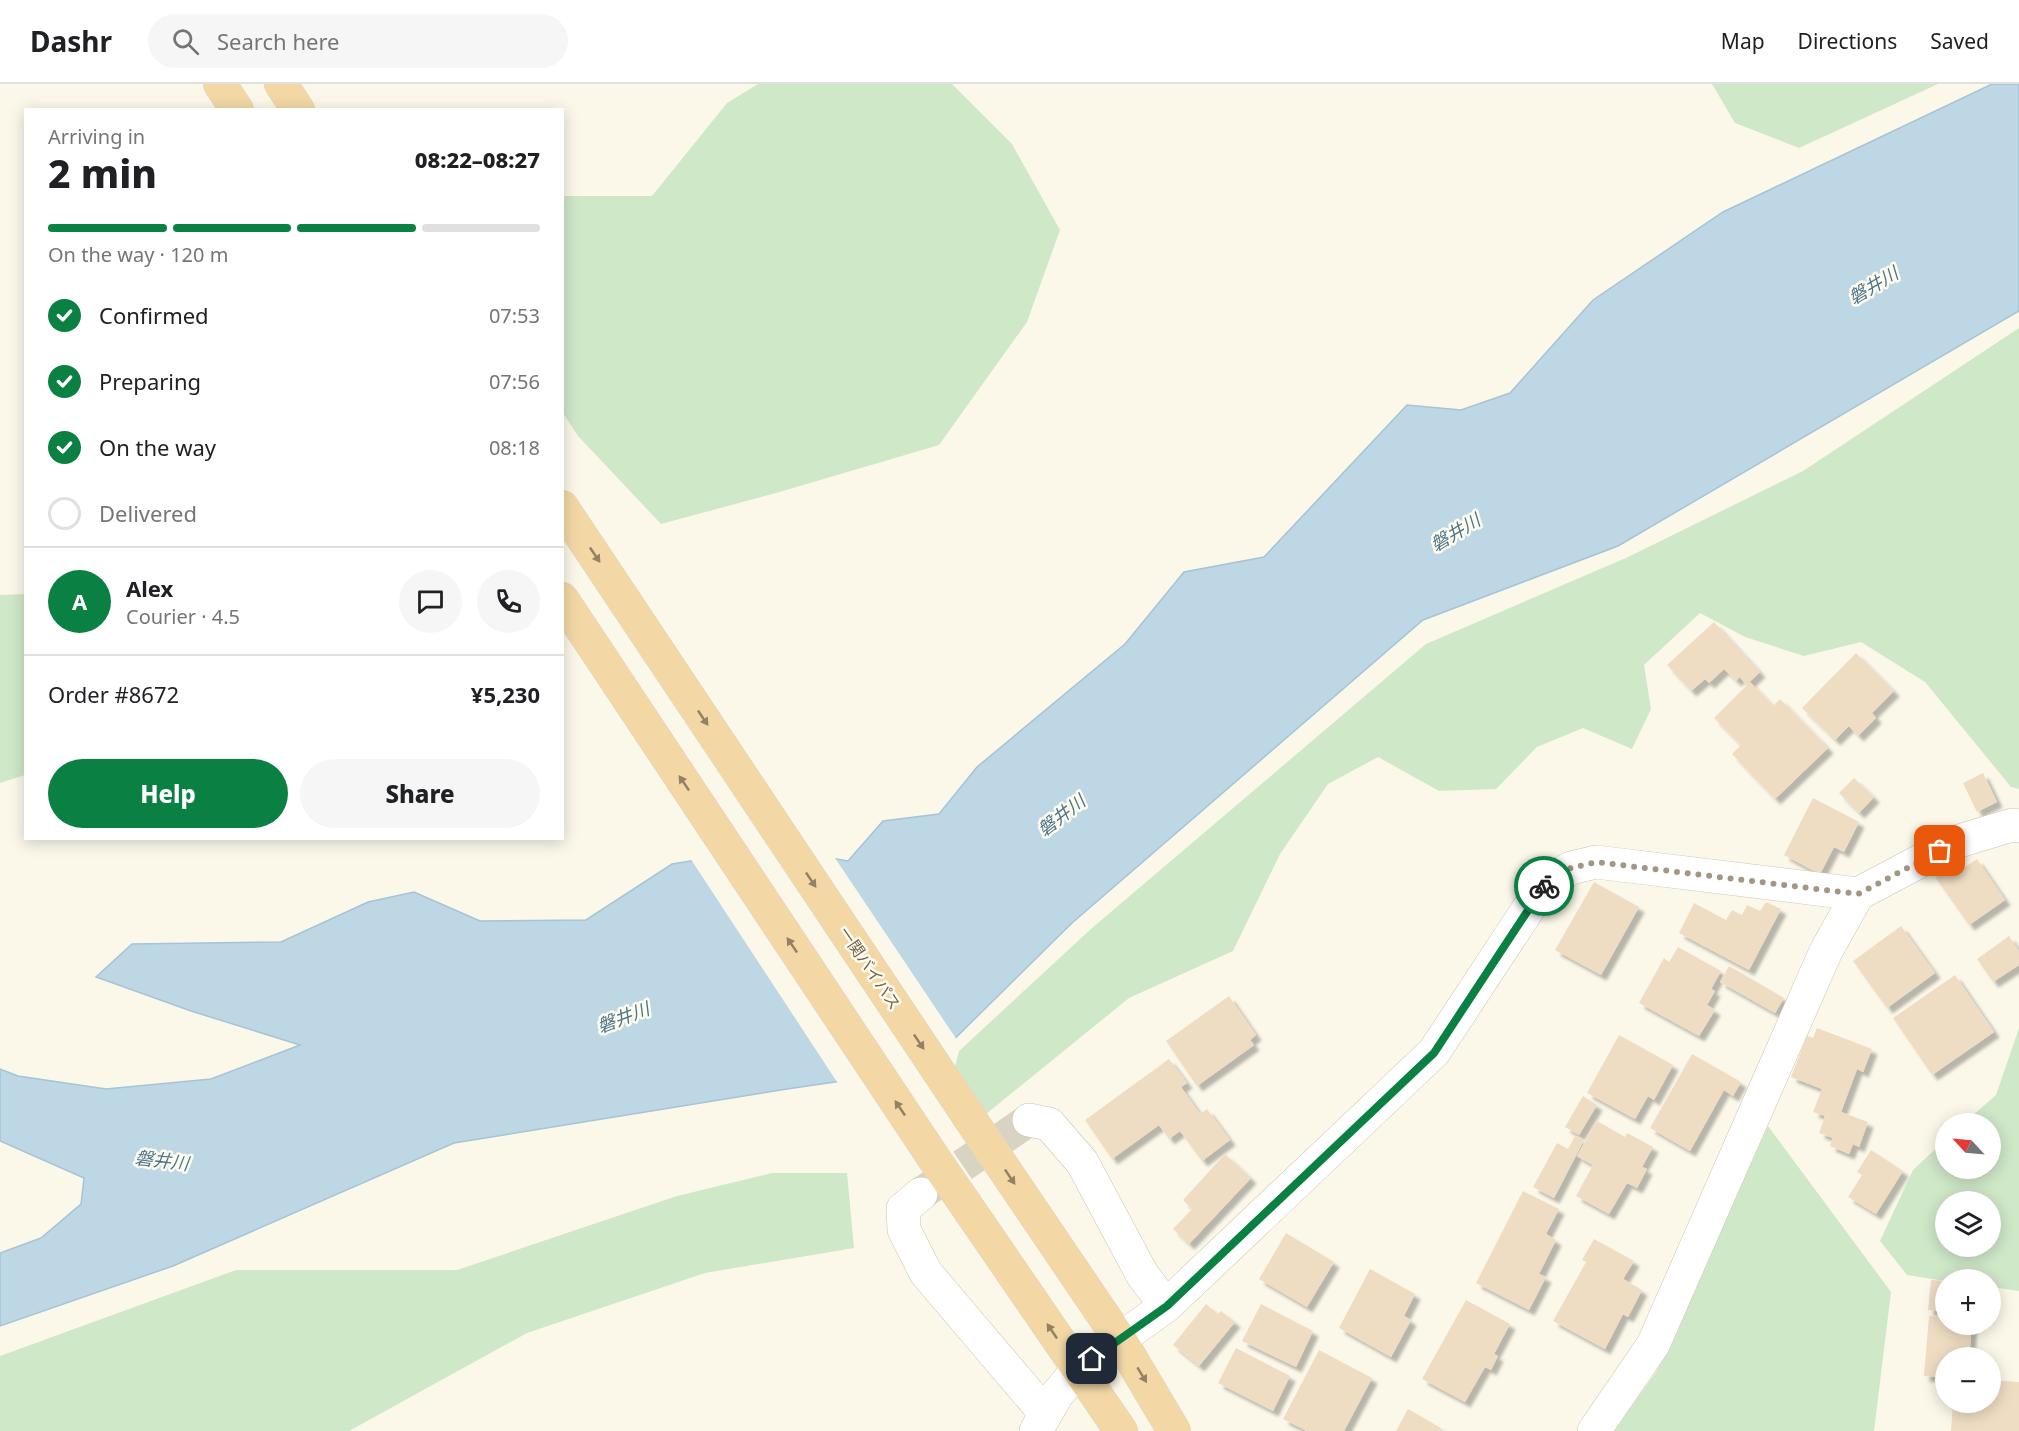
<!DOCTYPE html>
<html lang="en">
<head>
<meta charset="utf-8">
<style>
	:root { --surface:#fff; --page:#f6f6f6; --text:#202124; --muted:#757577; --line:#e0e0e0; --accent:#0b8043 }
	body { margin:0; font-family:"Noto Sans","Noto Sans JP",sans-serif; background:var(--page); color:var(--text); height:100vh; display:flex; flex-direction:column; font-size:22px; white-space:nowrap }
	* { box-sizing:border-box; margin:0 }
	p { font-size:20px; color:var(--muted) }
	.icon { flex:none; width:33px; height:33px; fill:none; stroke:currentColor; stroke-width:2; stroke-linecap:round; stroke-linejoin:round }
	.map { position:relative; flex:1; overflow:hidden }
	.drawer { position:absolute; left:24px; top:24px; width:540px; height:732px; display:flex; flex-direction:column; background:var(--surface); border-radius:0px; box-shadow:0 3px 15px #0003 }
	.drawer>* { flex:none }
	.needle { width:39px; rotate:296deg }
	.tools { position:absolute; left:1935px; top:1029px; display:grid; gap:12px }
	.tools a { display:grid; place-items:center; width:66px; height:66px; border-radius:50%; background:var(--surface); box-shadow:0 3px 15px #0003; font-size:30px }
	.pin { position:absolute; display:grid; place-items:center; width:51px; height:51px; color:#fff; margin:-26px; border-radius:12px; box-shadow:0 3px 9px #0006 }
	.courier { position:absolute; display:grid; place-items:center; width:60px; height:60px; margin:-30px; border:4px solid #0b8043; border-radius:50%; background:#fff; color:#222; box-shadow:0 2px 8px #0007 }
	.overview em { font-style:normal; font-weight:800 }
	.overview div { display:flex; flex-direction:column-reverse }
	.overview { display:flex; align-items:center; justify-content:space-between; height:102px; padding:0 24px }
	h1 { font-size:39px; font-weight:800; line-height:45px }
	.bar { display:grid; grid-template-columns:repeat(4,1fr); gap:9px 6px; align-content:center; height:72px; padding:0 24px }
	.bar i { height:8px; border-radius:4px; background:var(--line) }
	.bar .on { background:var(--accent) }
	.bar p { grid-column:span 4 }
	.line { display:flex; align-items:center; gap:15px; padding:0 24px; border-top:2px solid var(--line) }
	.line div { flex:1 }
	.round { display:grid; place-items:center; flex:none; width:63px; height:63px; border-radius:32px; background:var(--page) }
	ol { padding:0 24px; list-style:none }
	li { display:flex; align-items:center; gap:18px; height:66px }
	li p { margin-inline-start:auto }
	li .icon { padding:6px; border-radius:50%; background:var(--accent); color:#fff; stroke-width:4 }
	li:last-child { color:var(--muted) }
	li i { width:33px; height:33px; border:3px solid var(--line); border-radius:50% }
	.cta { display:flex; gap:12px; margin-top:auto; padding:12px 24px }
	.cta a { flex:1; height:69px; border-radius:36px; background:var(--accent); color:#fff; font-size:24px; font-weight:800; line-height:69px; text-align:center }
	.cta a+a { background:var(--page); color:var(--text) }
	header { display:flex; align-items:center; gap:36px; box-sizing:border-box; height:84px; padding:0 30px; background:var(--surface); border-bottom:2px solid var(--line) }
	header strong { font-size:28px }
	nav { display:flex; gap:33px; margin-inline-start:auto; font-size:21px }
	.search { width:420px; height:54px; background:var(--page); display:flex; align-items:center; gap:15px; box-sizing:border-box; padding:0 21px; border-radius:33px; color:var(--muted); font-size:22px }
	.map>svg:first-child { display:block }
</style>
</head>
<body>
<header>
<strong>Dashr</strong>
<div class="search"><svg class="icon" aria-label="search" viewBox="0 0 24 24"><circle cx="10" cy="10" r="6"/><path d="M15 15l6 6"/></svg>Search here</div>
<nav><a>Map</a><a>Directions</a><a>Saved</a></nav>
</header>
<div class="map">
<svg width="2019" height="1347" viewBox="0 0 2019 1347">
	<defs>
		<filter id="shadow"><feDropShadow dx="5.5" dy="5.5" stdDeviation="1.5" flood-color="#0004"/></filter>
	</defs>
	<rect width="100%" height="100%" fill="#fbf8e9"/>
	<path fill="#cfe8c8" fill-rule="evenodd" d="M 758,0 L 952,0 L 1012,60 L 1060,146 L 1027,238 L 939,361 L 783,407 L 661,440 L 578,352 L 563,329 L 563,112 L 652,112 L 727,19 Z
		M 1712,0 L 1938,0 L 1799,64 L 1735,39 Z
		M 2019,244 L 2019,705 L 2011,703 L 1925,598 L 1861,558 L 1804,572 L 1745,553 L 1700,529 L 1644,581 L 1651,625 L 1632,665 L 1583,644 L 1537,663 L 1496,705 L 1439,707 L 1378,673 L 1328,700 L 1280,770 L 1233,867 L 1129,914 L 975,1039 L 949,1006 L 959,967 L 1092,844 L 1426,560 L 1628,473 L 1803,387 Z
		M 25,510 L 25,691 L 0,699 L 0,511 Z
		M 2019,944 L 2019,1207 L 1991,1203 L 1990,1196 L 1945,1197 L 1907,1191 L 1880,1157 L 1913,1086 L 1945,1056 L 1946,1084 L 1990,1084 L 1990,1040 L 1964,1039 L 1996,1011 ZM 1946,1118 L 1990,1118 L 1990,1162 L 1946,1162 Z
		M 1768,1042 L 1891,1208 L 1874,1347 L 1614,1347 L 1656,1288 Z
		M 772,1089 L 847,1089 L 854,1164 L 705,1189 L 527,1249 L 349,1347 L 0,1347 L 0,1272 L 236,1186 L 457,1186 L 677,1112 Z"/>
	<path fill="#bed7e4" stroke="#a5c4d5" stroke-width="1.5" d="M 1992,0 L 2019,0 L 2019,227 L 1618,462 L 1423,536 L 1072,839 L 924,985 L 787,1005 L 454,1059 L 173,1182 L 0,1242 L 0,1169 L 41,1154 L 81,1120 L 84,1094 L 0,1057 L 0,985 L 18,992 L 106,1005 L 211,995 L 300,961 L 191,927 L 96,893 L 132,860 L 281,858 L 368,818 L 414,808 L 480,837 L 586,836 L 672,780 L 772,764 L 848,777 L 883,737 L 939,730 L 977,683 L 1125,560 L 1184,488 L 1264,473 L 1407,321 L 1461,326 L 1510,309 L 1593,216 L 1723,128 Z"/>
	<path fill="#fbf8e9" d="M 772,761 L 833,771 L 957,956 L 925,988 L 839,1001 L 690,774 Z"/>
	<path fill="#efddc3" filter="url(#shadow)" d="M 1714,538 L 1760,588 L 1746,601 L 1740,593 L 1736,597 L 1724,585 L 1709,599 L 1705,595 L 1691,607 L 1667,581 Z
		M 1856,569 L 1894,607 L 1872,629 L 1876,634 L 1858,652 L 1849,642 L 1835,656 L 1802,624 Z
		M 1750,598 L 1773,622 L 1780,615 L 1828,664 L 1775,715 L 1732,670 L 1741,661 L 1714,634 Z
		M 1983,689 L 1997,718 L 1977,728 L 1963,699 Z
		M 1854,694 L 1874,713 L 1859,729 L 1839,709 Z
		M 1813,714 L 1859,738 L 1844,768 L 1834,763 L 1820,790 L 1784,771 Z
		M 1977,775 L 2005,816 L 1969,841 L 1935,793 L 1956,779 L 1961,786 Z
		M 1594,798 L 1639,823 L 1601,891 L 1555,866 Z
		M 1766,818 L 1781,825 L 1749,886 L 1679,849 L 1694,819 L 1726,836 L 1732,826 L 1742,831 L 1747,821 L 1760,827 Z
		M 1901,842 L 1935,889 L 1887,924 L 1853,877 Z
		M 2009,852 L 2019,867 L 2019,881 L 1993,898 L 1977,875 Z
		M 1678,863 L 1721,887 L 1711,905 L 1715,907 L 1707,921 L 1715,926 L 1699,952 L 1639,919 L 1664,874 L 1669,878 Z
		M 1729,882 L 1784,914 L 1775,929 L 1720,898 Z
		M 1955,891 L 1994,948 L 1932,991 L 1893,934 Z
		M 1229,912 L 1256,951 L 1250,956 L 1254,961 L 1197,1002 L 1166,957 Z
		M 1817,944 L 1872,965 L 1863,988 L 1857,985 L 1841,1028 L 1868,1038 L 1859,1063 L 1853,1060 L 1849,1070 L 1830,1062 L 1833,1054 L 1819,1049 L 1825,1032 L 1813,1028 L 1822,1005 L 1791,993 L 1807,952 L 1813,954 Z
		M 1619,951 L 1673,981 L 1654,1016 L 1648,1012 L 1635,1035 L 1587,1009 Z
		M 1692,970 L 1741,998 L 1733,1012 L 1724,1006 L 1690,1067 L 1650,1044 Z
		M 1169,975 L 1187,999 L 1181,1003 L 1200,1030 L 1207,1025 L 1230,1056 L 1202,1077 L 1180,1047 L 1169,1055 L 1159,1041 L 1112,1075 L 1085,1036 Z
		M 1583,1012 L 1597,1021 L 1579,1051 L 1565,1043 Z
		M 1597,1037 L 1625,1053 L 1627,1049 L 1653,1063 L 1642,1083 L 1647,1085 L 1637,1104 L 1627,1099 L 1609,1130 L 1576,1112 L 1593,1081 L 1577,1072 Z
		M 1575,1052 L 1584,1056 L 1554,1114 L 1533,1103 L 1557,1059 L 1568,1065 Z
		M 1871,1066 L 1903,1087 L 1876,1130 L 1848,1113 L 1862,1091 L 1857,1088 Z
		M 1225,1070 L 1251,1094 L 1189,1160 L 1173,1145 L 1192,1125 L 1183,1116 Z
		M 1523,1107 L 1559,1125 L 1546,1150 L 1556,1156 L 1539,1190 L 1546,1193 L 1529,1226 L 1476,1199 Z
		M 1286,1149 L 1334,1178 L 1307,1223 L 1259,1195 Z
		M 1594,1155 L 1634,1177 L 1623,1195 L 1642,1206 L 1628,1233 L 1623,1230 L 1605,1265 L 1553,1237 L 1586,1178 L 1582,1176 Z
		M 1370,1185 L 1415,1210 L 1404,1232 L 1411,1236 L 1391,1273 L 1339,1244 Z
		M 1931,1196 L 1946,1197 L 1946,1228 L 1928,1226 Z
		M 1466,1216 L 1510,1240 L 1494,1270 L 1498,1272 L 1491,1286 L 1485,1283 L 1465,1318 L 1422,1295 Z
		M 1206,1220 L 1218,1230 L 1221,1227 L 1235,1238 L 1199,1282 L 1173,1261 Z
		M 1261,1220 L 1313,1247 L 1296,1283 L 1242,1257 Z
		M 1929,1232 L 1946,1233 L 1946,1240 L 1972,1240 L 1969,1274 L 1946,1274 L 1946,1294 L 1924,1292 Z
		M 1236,1264 L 1290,1292 L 1273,1327 L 1218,1299 Z
		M 1319,1266 L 1372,1294 L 1344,1347 L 1307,1347 L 1283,1335 Z
		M 1990,1296 L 2019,1298 L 2019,1347 L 1951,1347 L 1953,1318 L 1990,1318 Z
		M 1408,1325 L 1441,1344 L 1439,1347 L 1396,1347 Z"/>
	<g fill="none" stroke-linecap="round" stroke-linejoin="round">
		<path stroke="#d9d3c2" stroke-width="33" stroke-dasharray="33 16" stroke-linecap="butt" d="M 922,1109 L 1029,1036"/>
		<defs>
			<path id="minor" d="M 1029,1036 L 1049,1040 L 1082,1078 L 1142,1190 L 1166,1222
				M 921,1110 L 903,1125 L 904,1146 L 926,1189 L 1045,1329
				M 1036,1347 L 1056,1312 L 1078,1285 L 1166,1222 L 1434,968 L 1546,798 L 1571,784 L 1596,778 L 1858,810 L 1956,758 L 2012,741 L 2019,742
				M 1594,1347 L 1653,1261 L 1826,867 L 1858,810"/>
			<path id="trunk" d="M 220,0 L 237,26
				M 281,0 L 298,26
				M 562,423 L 977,1045 L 1120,1256 L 1174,1347
				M 562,515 L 933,1073 L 1121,1347"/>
		</defs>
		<use href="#minor" stroke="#cdc2b0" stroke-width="34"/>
		<use href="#trunk" stroke="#dbd6d1" stroke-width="34"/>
		<use href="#minor" stroke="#fff" stroke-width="33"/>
		<use href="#trunk" stroke="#f3d8a6" stroke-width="33"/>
	</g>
	<defs><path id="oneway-solid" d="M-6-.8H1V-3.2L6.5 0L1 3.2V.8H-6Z" transform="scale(1.5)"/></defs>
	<g fill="#948064">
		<use href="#oneway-solid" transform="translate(595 471) rotate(56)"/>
		<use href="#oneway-solid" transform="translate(703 634) rotate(56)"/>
		<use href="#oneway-solid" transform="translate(684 699) rotate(-124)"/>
		<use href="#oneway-solid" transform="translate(811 796) rotate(56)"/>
		<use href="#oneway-solid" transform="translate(792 861) rotate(-124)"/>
		<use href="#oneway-solid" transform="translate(919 958) rotate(56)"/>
		<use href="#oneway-solid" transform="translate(900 1024) rotate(-124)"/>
		<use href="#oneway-solid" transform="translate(1010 1093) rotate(56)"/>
		<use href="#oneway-solid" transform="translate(1052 1247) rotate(-124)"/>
		<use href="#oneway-solid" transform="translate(1142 1291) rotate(59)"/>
	</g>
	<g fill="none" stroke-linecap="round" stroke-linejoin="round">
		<path stroke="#a39784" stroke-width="6" stroke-dasharray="0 10.8" d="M 1544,802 L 1546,798 L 1571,784 L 1596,778 L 1858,810 L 1940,767"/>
		<path stroke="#0b8043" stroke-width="8" d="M 1092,1275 L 1167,1222 L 1434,969 L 1544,802"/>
	</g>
	<g text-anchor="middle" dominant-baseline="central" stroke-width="5" stroke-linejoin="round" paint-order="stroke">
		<g font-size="16" fill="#74634e" stroke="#fefbef">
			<text transform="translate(870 884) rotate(56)">一関バイパス</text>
		</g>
		<g font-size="18" font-style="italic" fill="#4c758c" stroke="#fefbef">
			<text transform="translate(1873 201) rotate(-31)">磐井川</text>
			<text transform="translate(1455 448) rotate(-31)">磐井川</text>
			<text transform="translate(1061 731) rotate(-38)">磐井川</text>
			<text transform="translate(623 933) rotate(-21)">磐井川</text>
			<text transform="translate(162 1076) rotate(7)">磐井川</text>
		</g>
	</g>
</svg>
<div class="tools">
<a><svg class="needle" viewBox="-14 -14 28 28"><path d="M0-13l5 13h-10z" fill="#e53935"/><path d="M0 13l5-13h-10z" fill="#757577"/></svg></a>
<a><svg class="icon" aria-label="layers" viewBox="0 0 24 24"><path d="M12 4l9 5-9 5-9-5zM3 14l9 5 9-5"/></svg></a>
<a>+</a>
<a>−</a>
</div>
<div class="pin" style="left:1940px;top:767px;background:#ea580c"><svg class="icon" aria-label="bag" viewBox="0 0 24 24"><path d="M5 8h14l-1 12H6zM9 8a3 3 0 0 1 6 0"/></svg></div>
<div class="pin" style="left:1092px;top:1275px;background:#1f2937"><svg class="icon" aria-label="home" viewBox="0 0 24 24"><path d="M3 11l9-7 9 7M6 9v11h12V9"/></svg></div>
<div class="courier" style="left:1544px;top:802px"><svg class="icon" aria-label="bike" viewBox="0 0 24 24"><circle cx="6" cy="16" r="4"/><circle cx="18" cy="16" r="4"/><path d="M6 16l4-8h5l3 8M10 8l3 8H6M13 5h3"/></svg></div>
<section class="drawer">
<div class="overview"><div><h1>2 min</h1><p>Arriving in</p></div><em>08:22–08:27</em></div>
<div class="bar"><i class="on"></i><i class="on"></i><i class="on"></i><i></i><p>On the way · 120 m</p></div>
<ol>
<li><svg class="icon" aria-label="check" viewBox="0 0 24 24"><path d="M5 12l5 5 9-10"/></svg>Confirmed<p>07:53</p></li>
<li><svg class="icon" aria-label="check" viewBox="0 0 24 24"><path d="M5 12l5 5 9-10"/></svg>Preparing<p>07:56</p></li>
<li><svg class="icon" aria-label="check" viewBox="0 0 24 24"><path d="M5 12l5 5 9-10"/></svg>On the way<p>08:18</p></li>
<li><i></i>Delivered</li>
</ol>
<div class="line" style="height:108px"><b class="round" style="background:var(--accent);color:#fff">A</b><div><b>Alex</b><p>Courier · 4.5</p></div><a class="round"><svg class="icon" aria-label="chat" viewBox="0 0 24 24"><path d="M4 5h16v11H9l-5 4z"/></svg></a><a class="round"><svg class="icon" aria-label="phone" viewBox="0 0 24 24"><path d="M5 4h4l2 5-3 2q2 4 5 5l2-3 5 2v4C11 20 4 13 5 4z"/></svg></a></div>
<div class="line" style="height:78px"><div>Order #8672</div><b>¥5,230</b></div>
<div class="cta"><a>Help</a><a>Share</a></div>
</section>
</div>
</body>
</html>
